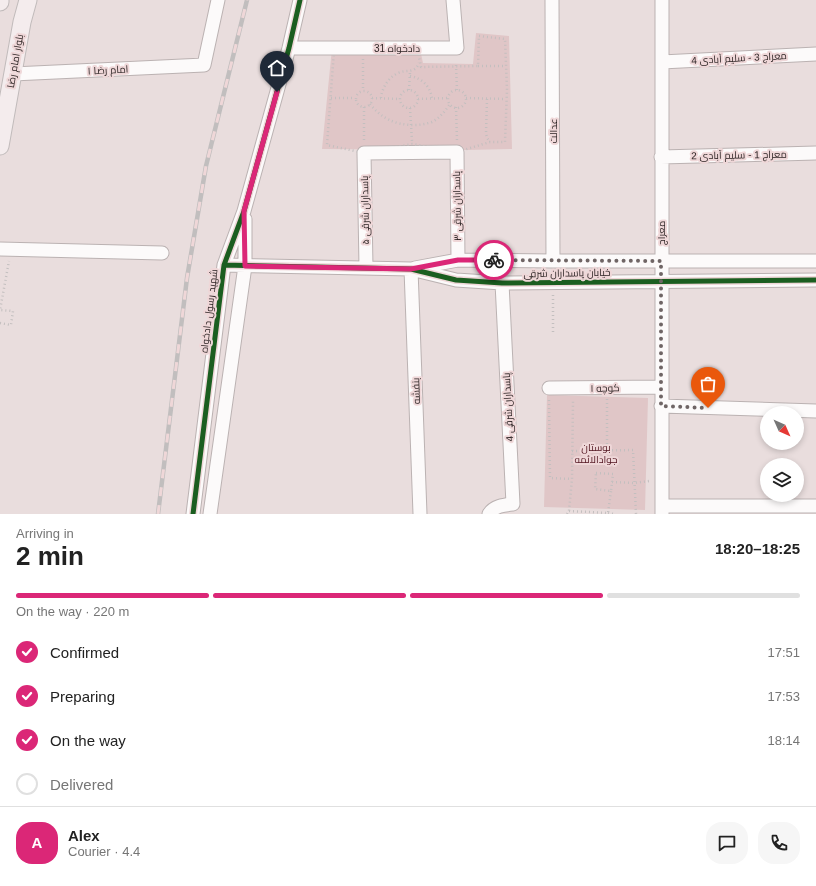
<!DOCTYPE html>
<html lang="en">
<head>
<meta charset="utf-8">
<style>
	:root { --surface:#fff; --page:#f6f6f6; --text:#222; --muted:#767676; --line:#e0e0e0; --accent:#db2777 }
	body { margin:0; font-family:Helvetica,Cairo,sans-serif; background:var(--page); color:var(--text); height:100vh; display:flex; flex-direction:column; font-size:15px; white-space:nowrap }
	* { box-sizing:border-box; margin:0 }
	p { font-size:13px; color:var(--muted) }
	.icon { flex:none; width:22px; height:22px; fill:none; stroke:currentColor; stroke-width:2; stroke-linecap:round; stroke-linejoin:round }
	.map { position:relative; height:514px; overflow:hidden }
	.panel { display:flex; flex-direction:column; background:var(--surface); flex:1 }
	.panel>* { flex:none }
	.needle { width:26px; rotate:135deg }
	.controls { position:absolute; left:760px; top:406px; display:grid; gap:8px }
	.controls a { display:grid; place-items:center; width:44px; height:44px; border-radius:50%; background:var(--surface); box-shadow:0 2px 6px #0003; font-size:20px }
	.pin { position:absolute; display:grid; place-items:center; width:34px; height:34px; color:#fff; margin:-41px -17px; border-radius:50% 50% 50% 0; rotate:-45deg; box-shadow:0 0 4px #0007 }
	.pin .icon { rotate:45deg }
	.courier { position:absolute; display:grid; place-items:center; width:40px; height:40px; margin:-20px; border:3px solid #db2777; border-radius:50%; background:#fff; color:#222; box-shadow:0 1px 5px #0007 }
	.summary em { font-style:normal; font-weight:800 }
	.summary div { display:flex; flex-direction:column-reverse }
	.summary { display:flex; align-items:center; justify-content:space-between; height:68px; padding:0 16px }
	h1 { font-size:26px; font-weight:800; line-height:30px }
	.bar { display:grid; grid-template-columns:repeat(4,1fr); gap:6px 4px; align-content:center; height:48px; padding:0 16px }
	.bar i { height:5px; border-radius:3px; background:var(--line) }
	.bar .selected { background:var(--accent) }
	.bar p { grid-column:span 4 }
	.line { display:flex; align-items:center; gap:10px; padding:0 16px; border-top:1px solid var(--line) }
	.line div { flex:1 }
	.round { display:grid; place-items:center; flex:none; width:42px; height:42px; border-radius:16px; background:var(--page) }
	ol { padding:0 16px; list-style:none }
	li { display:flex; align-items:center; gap:12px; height:44px }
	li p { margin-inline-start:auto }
	li .icon { padding:4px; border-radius:50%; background:var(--accent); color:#fff; stroke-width:4 }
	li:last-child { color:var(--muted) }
	li i { width:22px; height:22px; border:2px solid var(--line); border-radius:50% }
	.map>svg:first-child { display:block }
</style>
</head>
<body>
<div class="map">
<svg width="816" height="514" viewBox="0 0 816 514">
	<rect width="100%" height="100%" fill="#e9dddd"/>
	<path fill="#e0c6c7" d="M 476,33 L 509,36 L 512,149 L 467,150 L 322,149 L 332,48 L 420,49 L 423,63 L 473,64 Z
		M 547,395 L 648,398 L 645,510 L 544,507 Z"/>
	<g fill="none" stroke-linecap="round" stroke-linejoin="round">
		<defs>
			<path id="minor" d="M 552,0 L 553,261
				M 289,48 L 457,48 L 453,0
				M 662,62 L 816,54
				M 13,74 L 204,65 L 218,0
				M 661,157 L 816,153
				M 0,249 L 162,253
				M 224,265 L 411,269 L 456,280 L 502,283 L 816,280
				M 366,267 L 364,153 L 457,152 L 458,260
				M 415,268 L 458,260 L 553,261 L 816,261
				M 411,269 L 420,514
				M 549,388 L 661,387
				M 661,406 L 816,411
				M 662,506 L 816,506
				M 193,514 L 224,265 L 244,211 L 289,48 L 300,0
				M 210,514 L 245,266 L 245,219
				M 489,514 C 494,506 504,505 513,504 L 502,283
				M 662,514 L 662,0"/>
			<path id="major" d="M 0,2 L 0,0
				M 0,146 L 22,22 L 28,0"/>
		</defs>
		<use href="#minor" stroke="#bbb2b2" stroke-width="15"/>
		<use href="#major" stroke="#c1bbbb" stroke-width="19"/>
		<path stroke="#c3bfbf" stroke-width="2.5" stroke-dasharray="1 3" stroke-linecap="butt" d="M 479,36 L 505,39 L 507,90 L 505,142 L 490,142 L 457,152 L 412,144 L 364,153 L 327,145 L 334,51 L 418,52 L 421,67 L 478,66 Z
			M 363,59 L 363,91
			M 456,65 L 457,90
			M 478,66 L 506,66
			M 410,76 C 422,78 431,87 432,99
			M 409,90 L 410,72
			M400 99a9 9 0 1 1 18 0a9 9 0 1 1-18 0Z
			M448 99a9 9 0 1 1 18 0a9 9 0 1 1-18 0Z
			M356 99a8 8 0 1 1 16 0a8 8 0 1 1-16 0Z
			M 331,98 L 355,98
			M 372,98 L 400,99
			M 381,98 C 382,88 388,78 398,73 C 407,69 415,74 419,63
			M 466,98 L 506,99
			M 418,99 L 448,98
			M 487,99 L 486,133 L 487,138 L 490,142
			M 370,104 C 381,118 395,125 414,125 C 420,125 426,124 432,122 C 440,118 445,111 450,104
			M 456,107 L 457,141
			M 410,108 L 412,141
			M 364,140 L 364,107
			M 0,323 L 11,325 L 13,311 L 0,310 L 9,261
			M 553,332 L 553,294
			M 607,399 L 607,450
			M 549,400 L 550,478 L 572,479
			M 572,451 L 633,450 L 636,514
			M 596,473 L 613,474 L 611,491 L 595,489 Z
			M 612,482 L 634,483 L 649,481
			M 569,511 L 608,513 L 611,491
			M 608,513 L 614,514
			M 567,514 L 569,511 L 572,479 L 573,400"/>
		<use href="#minor" stroke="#fcfafa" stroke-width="13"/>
		<use href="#major" stroke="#f4eced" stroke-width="17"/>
		<defs>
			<path id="rail" d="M 158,514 L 187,278 L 206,166 L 247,0"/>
		</defs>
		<use href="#rail" stroke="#c1bebe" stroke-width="4.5"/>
		<use href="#rail" stroke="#efd7d8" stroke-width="3" stroke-dasharray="9" stroke-linecap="butt"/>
		<defs>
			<path id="cycleway" d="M 224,265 L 411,269 L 456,280 L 502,283 L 816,280
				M 193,514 L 224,265 L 244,211 L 289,48 L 300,0"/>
		</defs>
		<use href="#cycleway" stroke="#efd7d8" stroke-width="8"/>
		<use href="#cycleway" stroke="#1b5e20" stroke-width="5"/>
	</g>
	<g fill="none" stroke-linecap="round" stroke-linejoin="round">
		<path stroke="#6f6565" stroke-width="4" stroke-dasharray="0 7.2" d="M 494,260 L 661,261 L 661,406 L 708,408"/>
		<path stroke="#db2777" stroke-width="5" d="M 277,92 L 244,211 L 245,266 L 411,269 L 458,260 L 494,260"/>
	</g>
	<g text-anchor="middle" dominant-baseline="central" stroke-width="4" stroke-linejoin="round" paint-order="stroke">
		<g font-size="10" fill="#2e2525" stroke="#efd7d8">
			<text x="397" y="48">دادخواه 31</text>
			<text transform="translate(739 58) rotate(-3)">معراج 3 - سلیم آبادی 4</text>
			<text transform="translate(15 61) rotate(-80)">بلوار امام رضا</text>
			<text transform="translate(108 70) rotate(-3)">امام رضا ۱</text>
			<text transform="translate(553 131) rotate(-90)">عدالت</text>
			<text transform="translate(739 155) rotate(-1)">معراج 1 - سلیم آبادی 2</text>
			<text transform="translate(457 206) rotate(-91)">پاسداران شرقی ۳</text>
			<text transform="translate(365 210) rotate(-91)">پاسداران شرقی ۵</text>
			<text transform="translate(661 233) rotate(-90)">معراج</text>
			<text transform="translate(567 273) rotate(-1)">خیابان پاسداران شرقی</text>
			<text transform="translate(209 311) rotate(-83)">شهید رسول دادخواه</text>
			<text transform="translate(605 388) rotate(-1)">کوچه ۱</text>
			<text transform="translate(416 391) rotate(-92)">بنفشه</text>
			<text transform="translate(508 407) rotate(-93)">پاسداران شرقی 4</text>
		</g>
		<g font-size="10" fill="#51141f" stroke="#efd7d8">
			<text x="596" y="447">بوستان<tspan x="596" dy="12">جوادالائمه</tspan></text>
		</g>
	</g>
</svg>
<div class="controls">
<a><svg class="needle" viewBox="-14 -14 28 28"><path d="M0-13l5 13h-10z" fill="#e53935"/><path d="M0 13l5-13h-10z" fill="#767676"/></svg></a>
<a><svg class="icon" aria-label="layers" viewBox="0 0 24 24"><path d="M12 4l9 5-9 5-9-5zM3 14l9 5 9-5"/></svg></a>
</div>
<div class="pin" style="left:708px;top:408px;background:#ea580c"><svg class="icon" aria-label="bag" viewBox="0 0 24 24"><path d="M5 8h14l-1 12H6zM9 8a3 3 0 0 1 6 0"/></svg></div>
<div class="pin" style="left:277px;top:92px;background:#1f2937"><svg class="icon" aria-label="home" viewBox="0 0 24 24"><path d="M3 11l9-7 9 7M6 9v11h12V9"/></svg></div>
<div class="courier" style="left:494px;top:260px"><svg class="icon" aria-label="bike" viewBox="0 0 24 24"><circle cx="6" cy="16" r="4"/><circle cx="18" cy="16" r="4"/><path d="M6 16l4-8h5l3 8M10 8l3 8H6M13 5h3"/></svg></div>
</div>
<section class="panel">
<div class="summary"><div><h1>2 min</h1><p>Arriving in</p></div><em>18:20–18:25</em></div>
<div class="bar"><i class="selected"></i><i class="selected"></i><i class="selected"></i><i></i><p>On the way · 220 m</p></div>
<ol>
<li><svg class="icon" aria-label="check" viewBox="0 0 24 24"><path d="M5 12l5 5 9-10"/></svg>Confirmed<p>17:51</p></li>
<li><svg class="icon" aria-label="check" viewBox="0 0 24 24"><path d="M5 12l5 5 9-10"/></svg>Preparing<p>17:53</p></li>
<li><svg class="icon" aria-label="check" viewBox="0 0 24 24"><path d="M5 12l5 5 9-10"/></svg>On the way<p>18:14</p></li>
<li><i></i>Delivered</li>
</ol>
<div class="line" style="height:72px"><b class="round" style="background:var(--accent);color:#fff">A</b><div><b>Alex</b><p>Courier · 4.4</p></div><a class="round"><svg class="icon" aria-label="chat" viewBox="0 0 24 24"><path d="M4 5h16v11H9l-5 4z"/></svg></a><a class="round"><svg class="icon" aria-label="phone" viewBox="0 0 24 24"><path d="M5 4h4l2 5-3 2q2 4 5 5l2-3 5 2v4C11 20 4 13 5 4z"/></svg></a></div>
</section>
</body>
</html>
